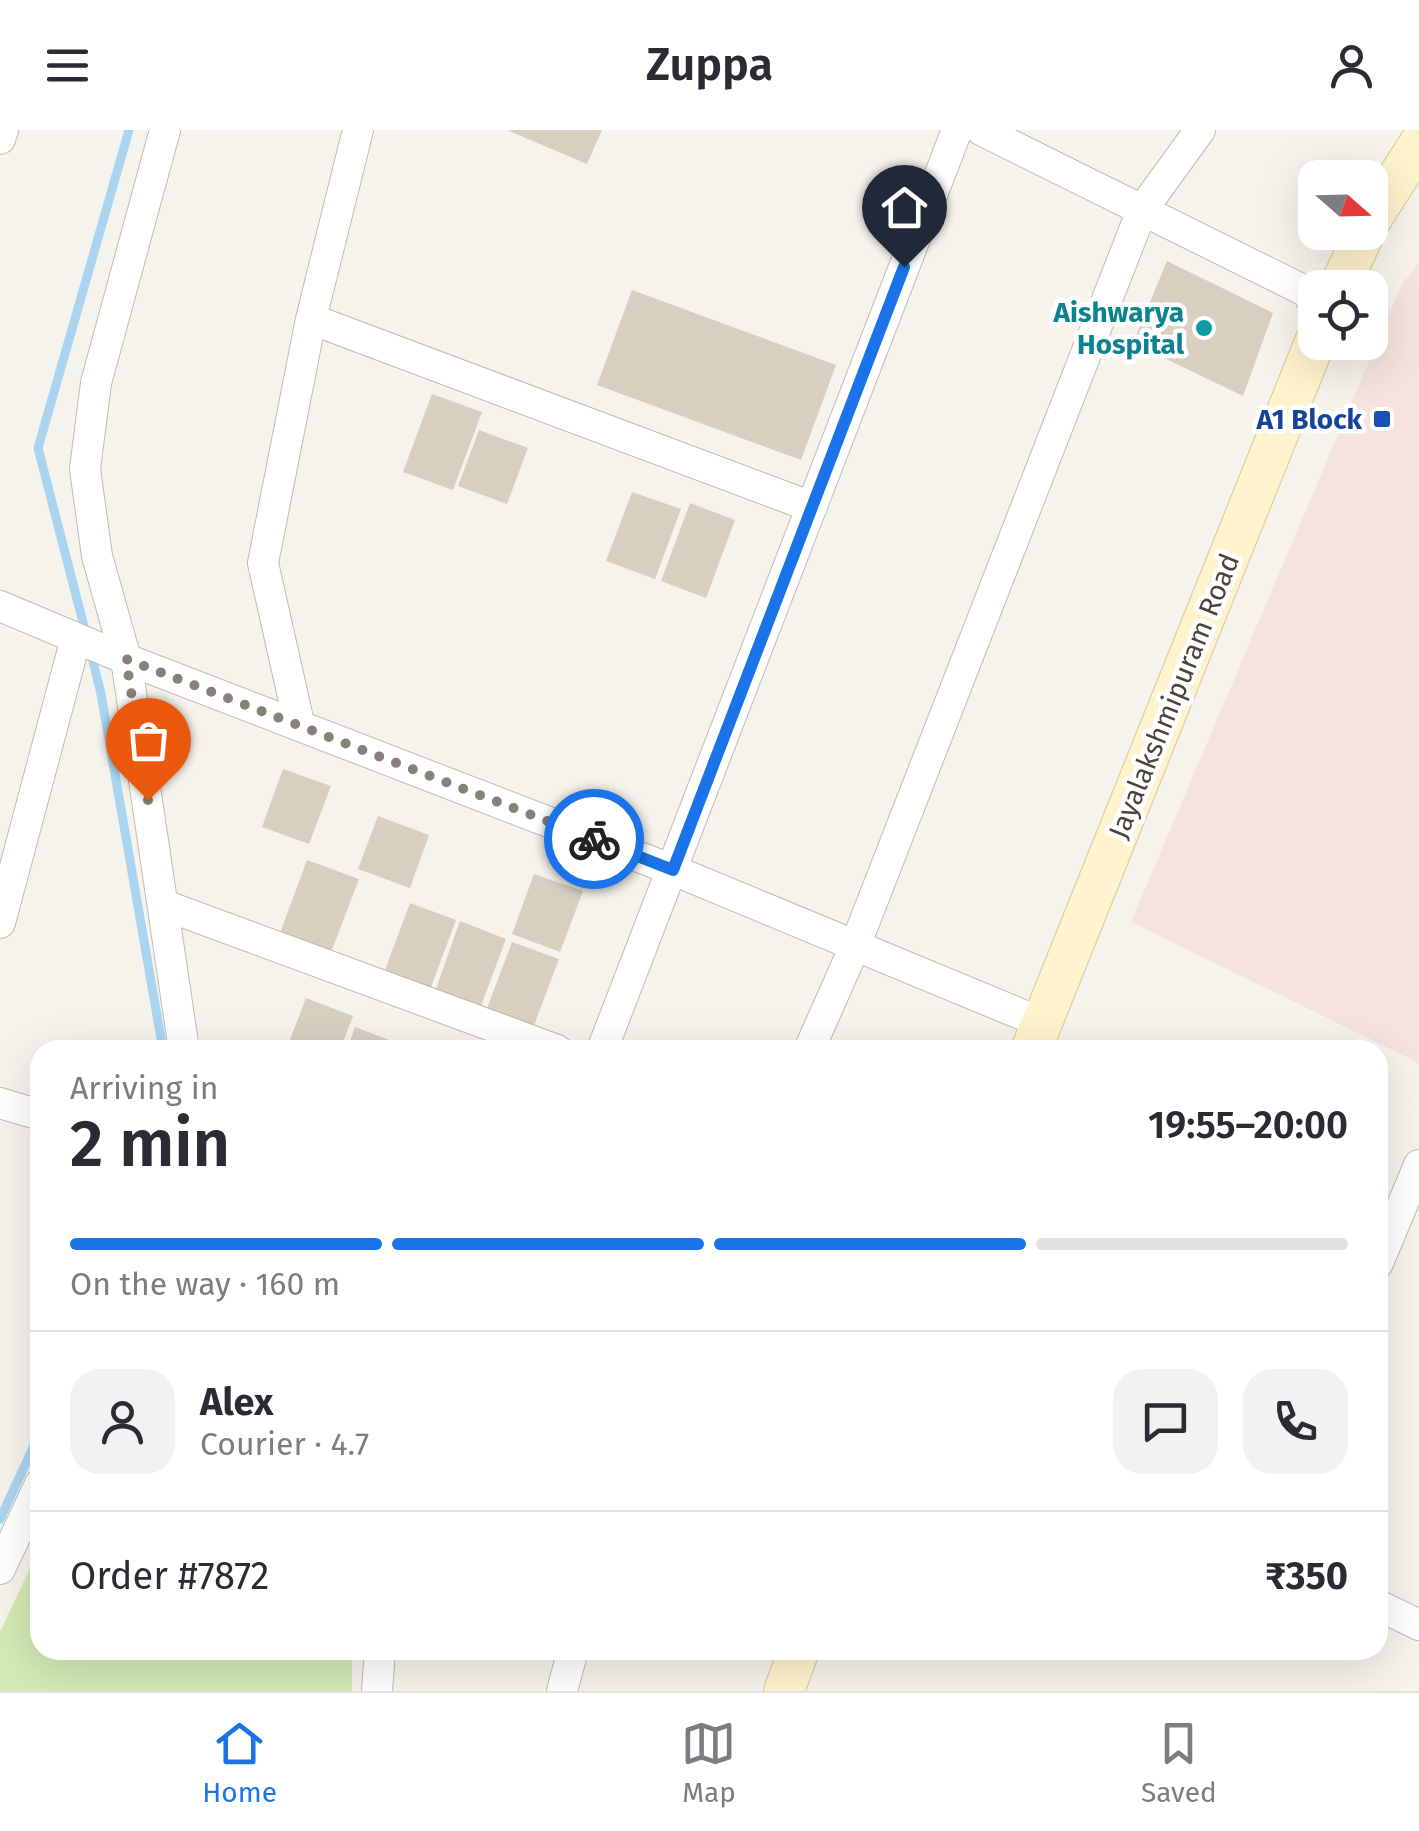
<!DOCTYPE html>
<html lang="en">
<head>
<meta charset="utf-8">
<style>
	:root { --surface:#fff; --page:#f2f2f3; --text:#2b2b33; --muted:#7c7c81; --line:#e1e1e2; --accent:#1a73e8 }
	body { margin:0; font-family:"Fira Sans",sans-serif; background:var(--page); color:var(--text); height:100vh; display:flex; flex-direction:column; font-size:38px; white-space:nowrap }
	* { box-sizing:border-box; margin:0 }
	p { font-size:32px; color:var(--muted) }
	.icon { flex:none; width:55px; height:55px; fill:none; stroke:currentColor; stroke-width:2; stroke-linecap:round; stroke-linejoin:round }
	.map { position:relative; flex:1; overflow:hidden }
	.panel { position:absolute; left:30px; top:910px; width:1358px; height:620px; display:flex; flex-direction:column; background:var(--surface); border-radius:30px; box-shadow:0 10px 40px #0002 }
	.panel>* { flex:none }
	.needle { width:65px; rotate:110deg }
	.buttons { position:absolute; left:1298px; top:30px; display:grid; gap:20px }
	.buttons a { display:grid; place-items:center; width:90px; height:90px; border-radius:20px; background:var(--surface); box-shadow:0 10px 40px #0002; font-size:50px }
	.pin { position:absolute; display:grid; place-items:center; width:85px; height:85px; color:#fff; margin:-102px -42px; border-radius:50% 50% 50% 0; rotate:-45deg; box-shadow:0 0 10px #0007 }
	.pin .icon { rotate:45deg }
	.courier { position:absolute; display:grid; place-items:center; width:100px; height:100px; margin:-50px; border:8px solid #1a73e8; border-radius:50%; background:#fff; color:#222; box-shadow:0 2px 12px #0007 }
	.summary em { font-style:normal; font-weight:600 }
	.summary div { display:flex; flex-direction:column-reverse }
	.summary { display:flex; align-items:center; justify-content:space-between; height:170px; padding:0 40px }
	h1 { font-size:65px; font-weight:600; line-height:75px }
	.bar { display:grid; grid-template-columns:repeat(4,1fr); gap:15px 10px; align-content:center; height:120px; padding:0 40px }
	.bar i { height:12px; border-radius:8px; background:var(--line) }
	.bar .active { background:var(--accent) }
	.bar p { grid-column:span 4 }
	.line { display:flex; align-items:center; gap:25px; padding:0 40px; border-top:2px solid var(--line) }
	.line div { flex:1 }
	.round { display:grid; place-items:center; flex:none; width:105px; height:105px; border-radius:30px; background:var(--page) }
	header { display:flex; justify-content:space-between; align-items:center; height:130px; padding:0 40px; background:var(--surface); font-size:45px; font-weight:600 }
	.tabs { display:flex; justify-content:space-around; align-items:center; height:140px; border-top:2px solid var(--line); background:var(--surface); font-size:28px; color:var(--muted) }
	.tabs a { display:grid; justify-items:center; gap:5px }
	.tabs .active { color:var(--accent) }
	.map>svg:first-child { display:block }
</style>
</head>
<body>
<header><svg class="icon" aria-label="menu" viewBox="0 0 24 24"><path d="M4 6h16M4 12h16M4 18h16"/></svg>Zuppa<svg class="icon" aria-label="person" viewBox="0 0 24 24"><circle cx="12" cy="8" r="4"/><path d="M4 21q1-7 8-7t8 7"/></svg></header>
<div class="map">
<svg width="1419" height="1561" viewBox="0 0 1419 1561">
	<rect width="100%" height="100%" fill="#f6f3ec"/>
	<path fill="#f6e3e0" d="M 1419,133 L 1419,933 L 1131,792 L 1402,154 Z"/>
	<path fill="#d2eab5" d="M 40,1417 L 40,1520 L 352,1520 L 352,1561 L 0,1561 L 0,1502 Z"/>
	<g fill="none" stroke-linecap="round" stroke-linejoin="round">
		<path stroke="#a9d4f2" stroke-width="9" d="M 86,504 L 38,318 L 129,0
			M 90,519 L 101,564 L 163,920
			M 0,1389 L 40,1303"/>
	</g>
	<path fill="#d8cfc1" d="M 507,0 L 602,0 L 587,34 Z
		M 1167,131 L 1273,183 L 1243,266 L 1133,213 Z
		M 632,160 L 836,235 L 801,330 L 597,255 Z
		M 432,264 L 482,282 L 453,360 L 403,342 Z
		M 479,300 L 528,318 L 507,374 L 458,356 Z
		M 632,362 L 681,379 L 655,449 L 606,431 Z
		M 690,373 L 735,390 L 706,468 L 661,451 Z
		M 283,639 L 331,656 L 309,714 L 262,697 Z
		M 378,686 L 429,705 L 410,758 L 358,739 Z
		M 307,730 L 359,749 L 327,833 L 276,814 Z
		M 534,744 L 583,761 L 560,822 L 512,804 Z
		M 410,773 L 456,790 L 428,865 L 382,848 Z
		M 460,791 L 506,809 L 478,884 L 433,867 Z
		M 512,812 L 559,829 L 533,898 L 486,881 Z
		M 306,868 L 353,886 L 340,920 L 286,920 Z
		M 355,897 L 397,913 L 395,920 L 347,920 Z"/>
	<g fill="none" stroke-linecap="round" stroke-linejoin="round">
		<defs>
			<path id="street" d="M 165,0 L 96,253 L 85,339 L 97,426 L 126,529 L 184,920
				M 981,0 L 1307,162 L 1315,177
				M 0,9 L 3,0
				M 311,189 L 812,377
				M 0,476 L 126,529 L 673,740 L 1042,893
				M 299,593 L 263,433 L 311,189 L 358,0
				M 164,775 L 557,920
				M 0,793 L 76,508
				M 602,920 L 957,0
				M 809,920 L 855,816 L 1142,80 L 1200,0
				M 0,973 L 40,985
				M 1378,1133 L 1419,1035
				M 0,1439 L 40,1354
				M 1378,1475 L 1419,1495
				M 377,1561 L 380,1520
				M 562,1561 L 573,1520"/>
			<path id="secondary" d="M 1370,91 L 1419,14
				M 1339,158 L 1365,102
				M 1031,920 L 1315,212
				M 784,1561 L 799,1520"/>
		</defs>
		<use href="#street" stroke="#c2bbae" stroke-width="32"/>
		<use href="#secondary" stroke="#d6c79b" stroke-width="42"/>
		<use href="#street" stroke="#fff" stroke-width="30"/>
		<use href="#secondary" stroke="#fff3cd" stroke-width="40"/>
	</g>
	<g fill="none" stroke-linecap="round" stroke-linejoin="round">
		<path stroke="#878178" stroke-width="10" stroke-dasharray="0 18" d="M 148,670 L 126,529 L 594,709"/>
		<path stroke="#1a73e8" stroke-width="12" d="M 594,709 L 673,740 L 904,137"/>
	</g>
	<circle fill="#0f9aa8" stroke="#fff" stroke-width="4" cx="1204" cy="198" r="10"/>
	<rect fill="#1a4fb4" stroke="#fff" stroke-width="4" x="1372" y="279" width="20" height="20" rx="5"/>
	<g text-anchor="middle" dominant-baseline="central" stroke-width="9" stroke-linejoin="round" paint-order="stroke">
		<g font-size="28" font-weight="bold" fill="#0d838f" stroke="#fff" text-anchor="end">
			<text x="1184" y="182">Aishwarya<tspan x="1184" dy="32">Hospital</tspan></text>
		</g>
		<g font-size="28" font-weight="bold" fill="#164399" stroke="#fff" text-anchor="end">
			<text x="1362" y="289">A1 Block</text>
		</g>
		<g font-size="28" fill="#4b4439" stroke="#fff">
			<text transform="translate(1174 566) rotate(-68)">Jayalakshmipuram Road</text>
		</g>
	</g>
</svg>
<div class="buttons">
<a><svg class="needle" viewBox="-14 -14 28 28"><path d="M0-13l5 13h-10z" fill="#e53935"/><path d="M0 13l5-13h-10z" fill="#7c7c81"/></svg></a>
<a><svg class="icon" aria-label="locate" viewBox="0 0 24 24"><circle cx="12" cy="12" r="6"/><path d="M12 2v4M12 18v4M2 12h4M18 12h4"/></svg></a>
</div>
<div class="pin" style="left:148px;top:670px;background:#ea580c"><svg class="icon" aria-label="bag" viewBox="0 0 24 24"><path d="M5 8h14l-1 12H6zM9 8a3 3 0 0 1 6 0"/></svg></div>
<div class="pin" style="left:904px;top:137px;background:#1f2937"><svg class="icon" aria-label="home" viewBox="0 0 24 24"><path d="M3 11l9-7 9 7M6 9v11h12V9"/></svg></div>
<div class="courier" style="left:594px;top:709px"><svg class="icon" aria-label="bike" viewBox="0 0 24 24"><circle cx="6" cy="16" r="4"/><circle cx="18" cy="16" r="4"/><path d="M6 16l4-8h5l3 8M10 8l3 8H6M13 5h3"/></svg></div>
<section class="panel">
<div class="summary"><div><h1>2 min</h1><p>Arriving in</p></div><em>19:55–20:00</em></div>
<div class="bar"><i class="active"></i><i class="active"></i><i class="active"></i><i></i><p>On the way · 160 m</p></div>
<div class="line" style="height:180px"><a class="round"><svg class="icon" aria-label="person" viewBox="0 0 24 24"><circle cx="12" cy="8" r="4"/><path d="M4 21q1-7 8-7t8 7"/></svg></a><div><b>Alex</b><p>Courier · 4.7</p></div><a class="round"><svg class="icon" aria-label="chat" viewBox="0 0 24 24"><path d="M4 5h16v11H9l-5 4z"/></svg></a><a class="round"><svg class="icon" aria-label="phone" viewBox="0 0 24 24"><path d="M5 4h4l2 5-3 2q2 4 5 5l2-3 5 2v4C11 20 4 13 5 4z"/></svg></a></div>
<div class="line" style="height:130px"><div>Order #7872</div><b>₹350</b></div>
</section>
</div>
<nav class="tabs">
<a class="active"><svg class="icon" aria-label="home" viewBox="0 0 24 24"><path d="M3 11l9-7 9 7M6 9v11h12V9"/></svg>Home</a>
<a><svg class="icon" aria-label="map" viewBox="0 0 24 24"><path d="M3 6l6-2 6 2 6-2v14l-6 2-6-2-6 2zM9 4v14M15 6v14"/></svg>Map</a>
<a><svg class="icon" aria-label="saved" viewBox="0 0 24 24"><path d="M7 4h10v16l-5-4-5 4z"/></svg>Saved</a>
</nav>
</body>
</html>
